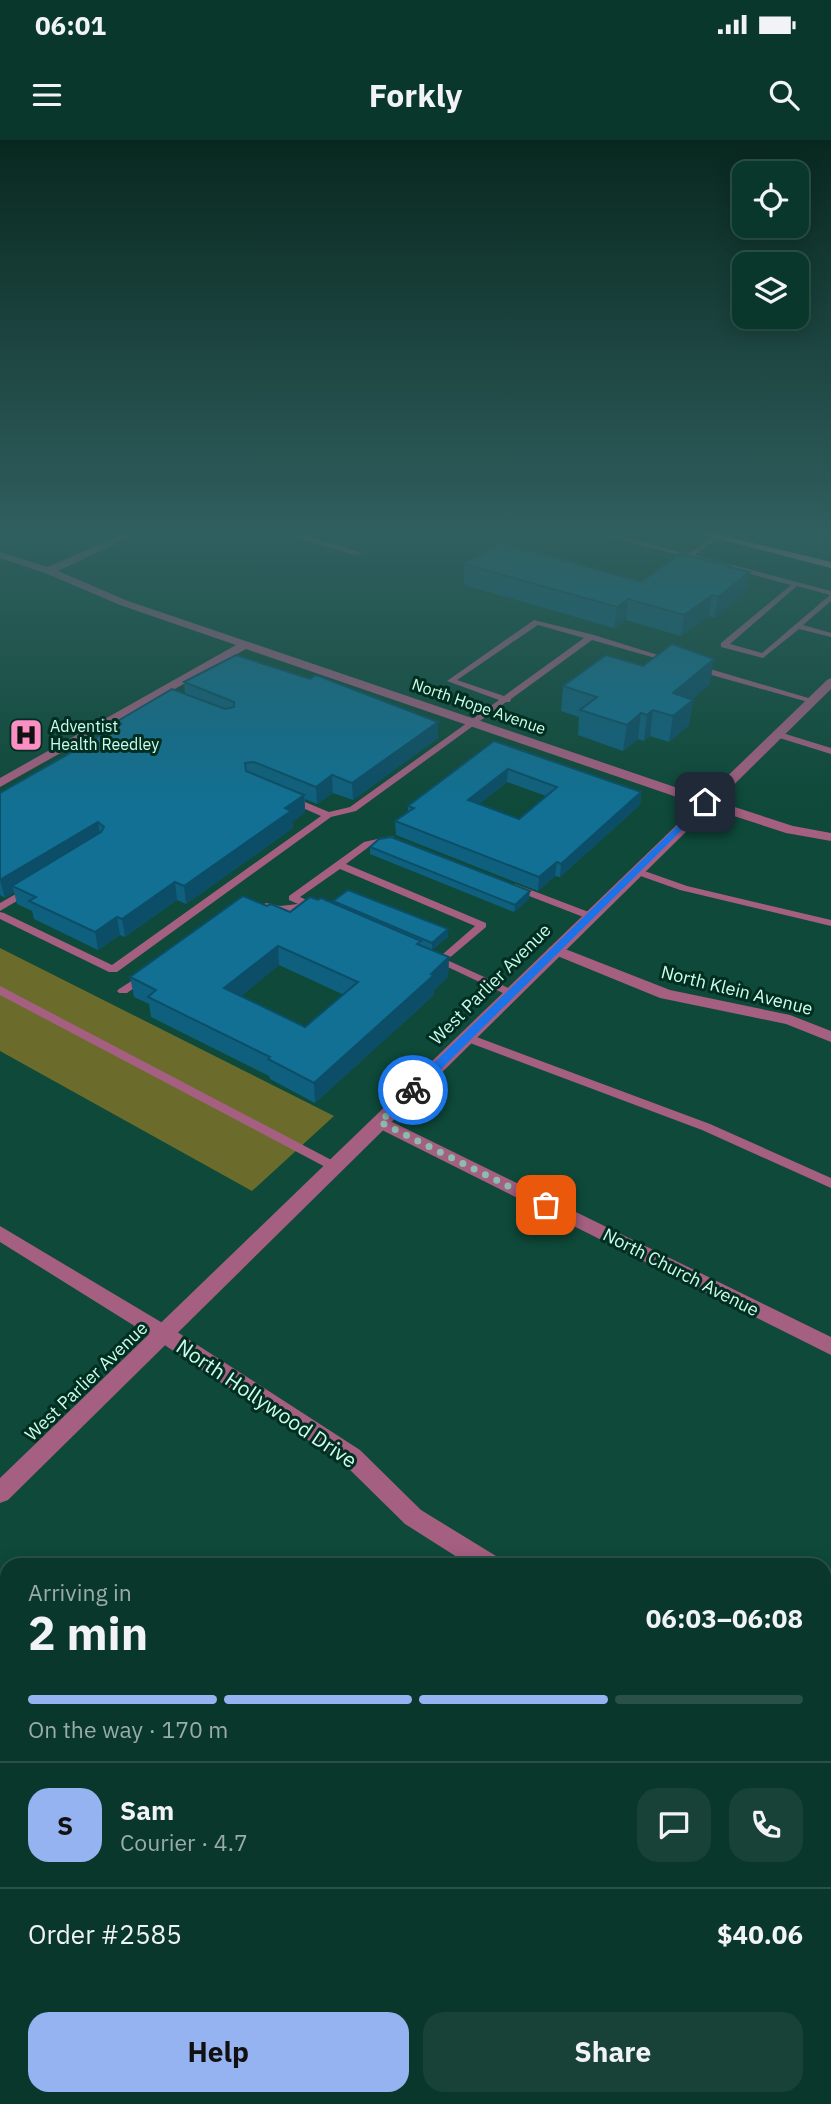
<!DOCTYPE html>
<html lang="en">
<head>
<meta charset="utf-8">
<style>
	:root { --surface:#0a372b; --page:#184237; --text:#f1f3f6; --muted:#99aca9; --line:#2a5147; --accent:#95b2f1 }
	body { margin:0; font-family:"IBM Plex Sans",sans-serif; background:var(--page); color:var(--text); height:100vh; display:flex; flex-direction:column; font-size:26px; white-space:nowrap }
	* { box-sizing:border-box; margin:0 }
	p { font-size:23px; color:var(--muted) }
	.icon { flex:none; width:38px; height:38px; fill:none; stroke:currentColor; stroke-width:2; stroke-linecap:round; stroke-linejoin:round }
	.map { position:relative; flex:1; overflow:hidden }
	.panel { position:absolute; left:0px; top:1418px; width:831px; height:548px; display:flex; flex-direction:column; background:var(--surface); border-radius:21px 21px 0 0; box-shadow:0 4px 18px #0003,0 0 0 2px var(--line) }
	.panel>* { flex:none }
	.fabs { position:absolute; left:732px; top:21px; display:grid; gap:14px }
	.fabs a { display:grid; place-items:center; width:77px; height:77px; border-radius:14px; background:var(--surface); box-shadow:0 4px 18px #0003,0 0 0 2px var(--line); font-size:35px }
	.pin { position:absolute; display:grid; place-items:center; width:60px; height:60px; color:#fff; margin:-30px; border-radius:14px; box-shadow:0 4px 10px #0006 }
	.courier { position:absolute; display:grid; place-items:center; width:70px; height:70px; margin:-35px; border:5px solid #1a73e8; border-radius:50%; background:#fff; color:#222; box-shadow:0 2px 9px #0007 }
	.summary em { font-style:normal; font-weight:800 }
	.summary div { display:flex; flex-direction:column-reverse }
	.summary { display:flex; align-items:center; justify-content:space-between; height:119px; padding:0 28px }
	h1 { font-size:46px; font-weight:800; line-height:52px }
	.bar { display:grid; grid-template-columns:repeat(4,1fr); gap:10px 7px; align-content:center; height:84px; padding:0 28px }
	.bar i { height:9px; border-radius:5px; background:var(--line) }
	.bar .active { background:var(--accent) }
	.bar p { grid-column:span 4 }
	.line { display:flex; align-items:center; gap:18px; padding:0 28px; border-top:2px solid var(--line) }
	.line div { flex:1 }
	.round { display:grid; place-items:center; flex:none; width:74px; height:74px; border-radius:21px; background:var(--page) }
	.primary-button { display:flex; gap:14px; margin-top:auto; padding:14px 28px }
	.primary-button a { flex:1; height:80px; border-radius:21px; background:var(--accent); color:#111; font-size:28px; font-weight:800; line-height:80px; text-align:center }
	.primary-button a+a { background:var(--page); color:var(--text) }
	.status { display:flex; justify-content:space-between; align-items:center; height:49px; padding:0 35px; background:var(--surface); direction:ltr }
	.status svg { height:19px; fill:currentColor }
	header { display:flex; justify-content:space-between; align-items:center; height:91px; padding:0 28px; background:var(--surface); font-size:32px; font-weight:800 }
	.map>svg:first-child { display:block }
</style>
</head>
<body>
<div class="status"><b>06:01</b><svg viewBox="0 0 49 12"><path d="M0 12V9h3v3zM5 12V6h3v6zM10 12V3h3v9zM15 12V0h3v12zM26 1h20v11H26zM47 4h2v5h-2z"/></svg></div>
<header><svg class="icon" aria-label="menu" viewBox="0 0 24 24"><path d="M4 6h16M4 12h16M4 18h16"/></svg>Forkly<svg class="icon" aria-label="search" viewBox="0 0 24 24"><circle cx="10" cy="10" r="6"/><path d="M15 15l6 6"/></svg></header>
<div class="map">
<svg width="831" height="1964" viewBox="0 0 831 1964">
	<rect width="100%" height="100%" fill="#0e4939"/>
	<path fill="#6b6c2c" d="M 0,808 L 334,976 L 252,1051 L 0,911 Z"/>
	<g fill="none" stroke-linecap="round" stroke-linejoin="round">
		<path fill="#a45f81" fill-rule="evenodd" d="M 588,391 L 598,391 L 688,414 L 714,396 L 718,396 L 718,398 L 695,415 L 831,451 L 831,461 L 803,485 L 831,493 L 831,497 L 799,489 L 763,518 L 721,507 L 721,503 L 791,445 ZM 797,446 L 830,455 L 762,513 L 730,504 Z
			M 534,480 L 594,495 L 677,521 L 673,523 L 592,500 L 511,559 L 510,562 L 506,562 L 356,671 L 331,677 L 117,832 L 109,832 L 0,779 L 0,772 L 4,773 L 112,825 L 321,676 L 287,661 L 287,657 L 293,657 L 329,672 L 350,667 L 499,560 L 447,541 ZM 538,485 L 584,498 L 504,556 L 457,540 Z
			M 694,526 L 700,526 L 815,560 L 808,562 L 694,530 Z
			M 776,591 L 831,608 L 831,614 L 773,596 L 773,592 Z
			M 391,696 L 394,697 L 394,701 L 370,706 L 346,724 L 486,783 L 486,787 L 447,820 L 515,851 L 517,853 L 515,855 L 507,855 L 435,821 L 475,786 L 340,729 L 300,757 L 322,767 L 322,771 L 310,769 L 280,772 L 262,768 L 261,766 L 266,763 L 280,766 L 298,764 L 289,760 L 289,756 L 364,702 Z
			M 636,728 L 687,746 L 831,780 L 831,786 L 680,750 L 632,733 L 632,729 Z
			M 515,744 L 594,774 L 595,776 L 594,778 L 586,778 L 511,749 L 511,745 Z
			M 28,747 L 33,750 L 32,752 L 0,771 L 0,763 Z
			M 144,833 L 149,836 L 148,838 L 127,853 L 119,853 L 117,851 L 119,849 Z
			M 0,846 L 339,1024 L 341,1027 L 339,1030 L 331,1030 L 0,855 Z
			M 466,893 L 710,984 L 831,1038 L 831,1048 L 702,990 L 462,900 L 460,897 L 462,894 Z"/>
		<path fill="#a45f81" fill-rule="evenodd" d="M 129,391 L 142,391 L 58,431 L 128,461 L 710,659 L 793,686 L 831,693 L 831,701 L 786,693 L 700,665 L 246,509 L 0,647 L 0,638 L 236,505 L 120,465 L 45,433 L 0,418 L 0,412 L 48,427 Z
			M 276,391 L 291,391 L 363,413 L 354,415 Z
			M 555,805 L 670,850 L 790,875 L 831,891 L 831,902 L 786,884 L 660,858 L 550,813 L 547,810 L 550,807 Z
			M 380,976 L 831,1197 L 831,1215 L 374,986 L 371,982 Z
			M 0,1086 L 171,1188 L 360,1310 L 421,1370 L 496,1416 L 499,1424 L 468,1424 L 405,1384 L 344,1324 L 157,1200 L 0,1102 Z
			M 824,1625 L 831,1628 L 831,1655 L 824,1652 Z
			M 831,1932 L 831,1964 L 809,1964 L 811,1958 L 824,1958 L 824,1935 Z
			M 183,1958 L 217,1958 L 219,1964 L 185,1964 Z"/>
		<path fill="#a45f81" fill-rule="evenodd" d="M 831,538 L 831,549 L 8,1360 L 0,1363 L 0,1338 L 827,540 Z"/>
		<path fill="#f685be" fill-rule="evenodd" d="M 688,391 L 704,391 L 831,422 L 831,428 Z"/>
	</g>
	<path fill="#0f607e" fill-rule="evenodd" d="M 464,424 L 641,442 L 731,427 L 750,432 L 746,453 L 714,478 L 709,476 L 681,496 L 626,480 L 614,488 L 464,445 Z
		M 643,526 L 710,544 L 692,559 L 693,560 L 689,585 L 669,602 L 650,596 L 644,601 L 638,599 L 623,611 L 578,595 L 579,577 L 561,571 L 563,546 Z
		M 184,542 L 438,582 L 438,598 L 353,660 L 333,653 L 317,664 L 305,659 L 305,672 L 292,682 L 293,688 L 186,764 L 177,760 L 125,797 L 120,795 L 98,810 L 34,779 L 32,771 L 17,764 L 14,752 L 5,758 L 0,755 L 0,653 L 117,586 L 116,582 L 185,554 Z
		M 494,601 L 641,652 L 640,665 L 560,737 L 555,736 L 538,751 L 396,695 L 395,681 L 408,672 L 408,666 ZM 507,642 L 546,656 L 519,679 L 479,664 Z
		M 370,707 L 529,759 L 514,772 L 370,714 Z
		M 318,760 L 333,763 L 333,761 L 448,789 L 448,797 L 432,810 L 449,817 L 448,837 L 434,850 L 434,855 L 315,963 L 270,939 L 269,936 L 151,877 L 149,864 L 134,857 L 130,837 L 267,766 L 290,772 ZM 279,825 L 344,855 L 305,887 L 241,856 Z"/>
	<path fill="#0c4e67" d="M 750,432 L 746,453 L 714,478 L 718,457 Z
		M 712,455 L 709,476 L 681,496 L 684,475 Z
		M 628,459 L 626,480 L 614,488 L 617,467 Z
		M 714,519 L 710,544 L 672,576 L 673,553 Z
		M 693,560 L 689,585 L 669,602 L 673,576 Z
		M 653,570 L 650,596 L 644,601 L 647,575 Z
		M 641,573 L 638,599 L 623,611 L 627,585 Z
		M 438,582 L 438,598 L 353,660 L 352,643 Z
		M 508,629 L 507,642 L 468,673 L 468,660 Z
		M 332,635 L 333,653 L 317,664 L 316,647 Z
		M 641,652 L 640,665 L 560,737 L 561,724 Z
		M 304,655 L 305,672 L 292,682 L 293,688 L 186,764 L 184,746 Z
		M 98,682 L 101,700 L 12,746 L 14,752 L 5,758 L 0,740 Z
		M 557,722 L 555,736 L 538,751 L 539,737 Z
		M 175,742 L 177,760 L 125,797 L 122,779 Z
		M 530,751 L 529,759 L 514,772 L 515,765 Z
		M 117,777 L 120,795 L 98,810 L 95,792 Z
		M 448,789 L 448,797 L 432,810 L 432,803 Z
		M 278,806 L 279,825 L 227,868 L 224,848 Z
		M 449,817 L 448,837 L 434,850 L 434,855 L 315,963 L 314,943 Z"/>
	<path fill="#117093" stroke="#0c4e67" stroke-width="2" fill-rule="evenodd" d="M 500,402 L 641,442 L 680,414 L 731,425 L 729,427 L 750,432 L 718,457 L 712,455 L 684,475 L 628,459 L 617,467 L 464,424 Z
		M 672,504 L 714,519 L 673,553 L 693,560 L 673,576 L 653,570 L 647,575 L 641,573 L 627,585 L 580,570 L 597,557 L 563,546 L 606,515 L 643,526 Z
		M 236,515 L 310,539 L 316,535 L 438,582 L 352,643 L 332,635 L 316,647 L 254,622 L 245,623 L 246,631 L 304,655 L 285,668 L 291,671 L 184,746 L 175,742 L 122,779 L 117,777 L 95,792 L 29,761 L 36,757 L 12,746 L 101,692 L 104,687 L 98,682 L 0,740 L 0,653 L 121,584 L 116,582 L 172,549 L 225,569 L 234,567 L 234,562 L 184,542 Z
		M 494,601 L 641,652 L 561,724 L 557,722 L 539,737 L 395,681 L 414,668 L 408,666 ZM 508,629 L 557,647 L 519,679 L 468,660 Z
		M 391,697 L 530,751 L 515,765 L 370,707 L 379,699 Z
		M 348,750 L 448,789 L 432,803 L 333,761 Z
		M 243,756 L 267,766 L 271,764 L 290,772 L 310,757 L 318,760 L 321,758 L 421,801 L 417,804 L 449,817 L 431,834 L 434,835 L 314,943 L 268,919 L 270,917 L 148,857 L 156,850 L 130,837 ZM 278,806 L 358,842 L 305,887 L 224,848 Z"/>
	<linearGradient id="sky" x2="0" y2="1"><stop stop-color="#08281f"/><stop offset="0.59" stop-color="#305f5f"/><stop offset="1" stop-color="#305f5f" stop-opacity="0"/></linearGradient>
	<rect width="831" height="666" fill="url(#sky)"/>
	<path fill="#1a73e8" d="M 705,659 L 708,664 L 417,953 L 409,953 L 409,947 Z"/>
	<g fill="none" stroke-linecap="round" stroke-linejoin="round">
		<path stroke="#8abeac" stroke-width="7" stroke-dasharray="0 12.6" d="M 413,950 L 380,982 L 546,1065"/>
	</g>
	<defs>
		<symbol id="hospital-square" viewBox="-11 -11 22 22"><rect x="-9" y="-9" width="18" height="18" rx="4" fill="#fb8fc4" stroke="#002e21"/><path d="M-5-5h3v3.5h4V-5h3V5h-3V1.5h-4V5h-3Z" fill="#111"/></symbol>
	</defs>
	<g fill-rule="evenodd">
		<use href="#hospital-square" x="7" y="576" width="38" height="38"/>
	</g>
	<g text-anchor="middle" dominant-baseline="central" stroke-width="6" stroke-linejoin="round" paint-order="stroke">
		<g font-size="16" fill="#cdfdea" stroke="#002e21">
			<text transform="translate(479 566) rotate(19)">North Hope Avenue</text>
		</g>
		<g font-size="16" fill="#cdfdea" stroke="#002e21" text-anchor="start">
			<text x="50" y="586">Adventist<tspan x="50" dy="18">Health Reedley</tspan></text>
		</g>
		<g font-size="18" fill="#cdfdea" stroke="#002e21">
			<text transform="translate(490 844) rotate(-45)">West Parlier Avenue</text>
			<text transform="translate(737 850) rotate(14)">North Klein Avenue</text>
			<text transform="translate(681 1132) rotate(27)">North Church Avenue</text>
			<text transform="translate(86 1241) rotate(-44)">West Parlier Avenue</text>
		</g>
		<g font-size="21" fill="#cdfdea" stroke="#002e21">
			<text transform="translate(267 1263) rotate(34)">North Hollywood Drive</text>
		</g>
	</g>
</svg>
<div class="fabs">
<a><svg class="icon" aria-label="locate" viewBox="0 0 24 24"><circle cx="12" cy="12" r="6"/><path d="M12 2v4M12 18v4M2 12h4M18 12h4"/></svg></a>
<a><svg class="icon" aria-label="layers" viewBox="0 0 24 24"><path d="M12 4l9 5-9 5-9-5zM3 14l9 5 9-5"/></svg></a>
</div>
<div class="pin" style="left:546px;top:1065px;background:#ea580c"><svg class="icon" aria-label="bag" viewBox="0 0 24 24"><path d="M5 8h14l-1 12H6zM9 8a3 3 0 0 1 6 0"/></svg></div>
<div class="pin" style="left:705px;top:662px;background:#1f2937"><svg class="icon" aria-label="home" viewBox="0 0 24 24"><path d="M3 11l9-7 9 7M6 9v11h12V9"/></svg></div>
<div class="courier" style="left:413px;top:950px"><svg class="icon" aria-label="bike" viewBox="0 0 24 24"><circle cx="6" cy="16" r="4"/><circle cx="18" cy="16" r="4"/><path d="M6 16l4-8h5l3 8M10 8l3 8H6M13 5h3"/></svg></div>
<section class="panel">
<div class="summary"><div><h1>2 min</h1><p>Arriving in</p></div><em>06:03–06:08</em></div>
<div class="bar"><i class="active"></i><i class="active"></i><i class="active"></i><i></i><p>On the way · 170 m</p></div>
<div class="line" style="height:126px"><b class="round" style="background:var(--accent);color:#111">S</b><div><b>Sam</b><p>Courier · 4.7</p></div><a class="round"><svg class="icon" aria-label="chat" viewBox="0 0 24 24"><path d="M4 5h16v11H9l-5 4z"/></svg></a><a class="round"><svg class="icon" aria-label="phone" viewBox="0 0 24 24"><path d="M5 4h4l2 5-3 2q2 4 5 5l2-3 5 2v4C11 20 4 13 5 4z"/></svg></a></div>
<div class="line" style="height:91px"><div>Order #2585</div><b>$40.06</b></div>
<div class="primary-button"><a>Help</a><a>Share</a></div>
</section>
</div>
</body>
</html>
